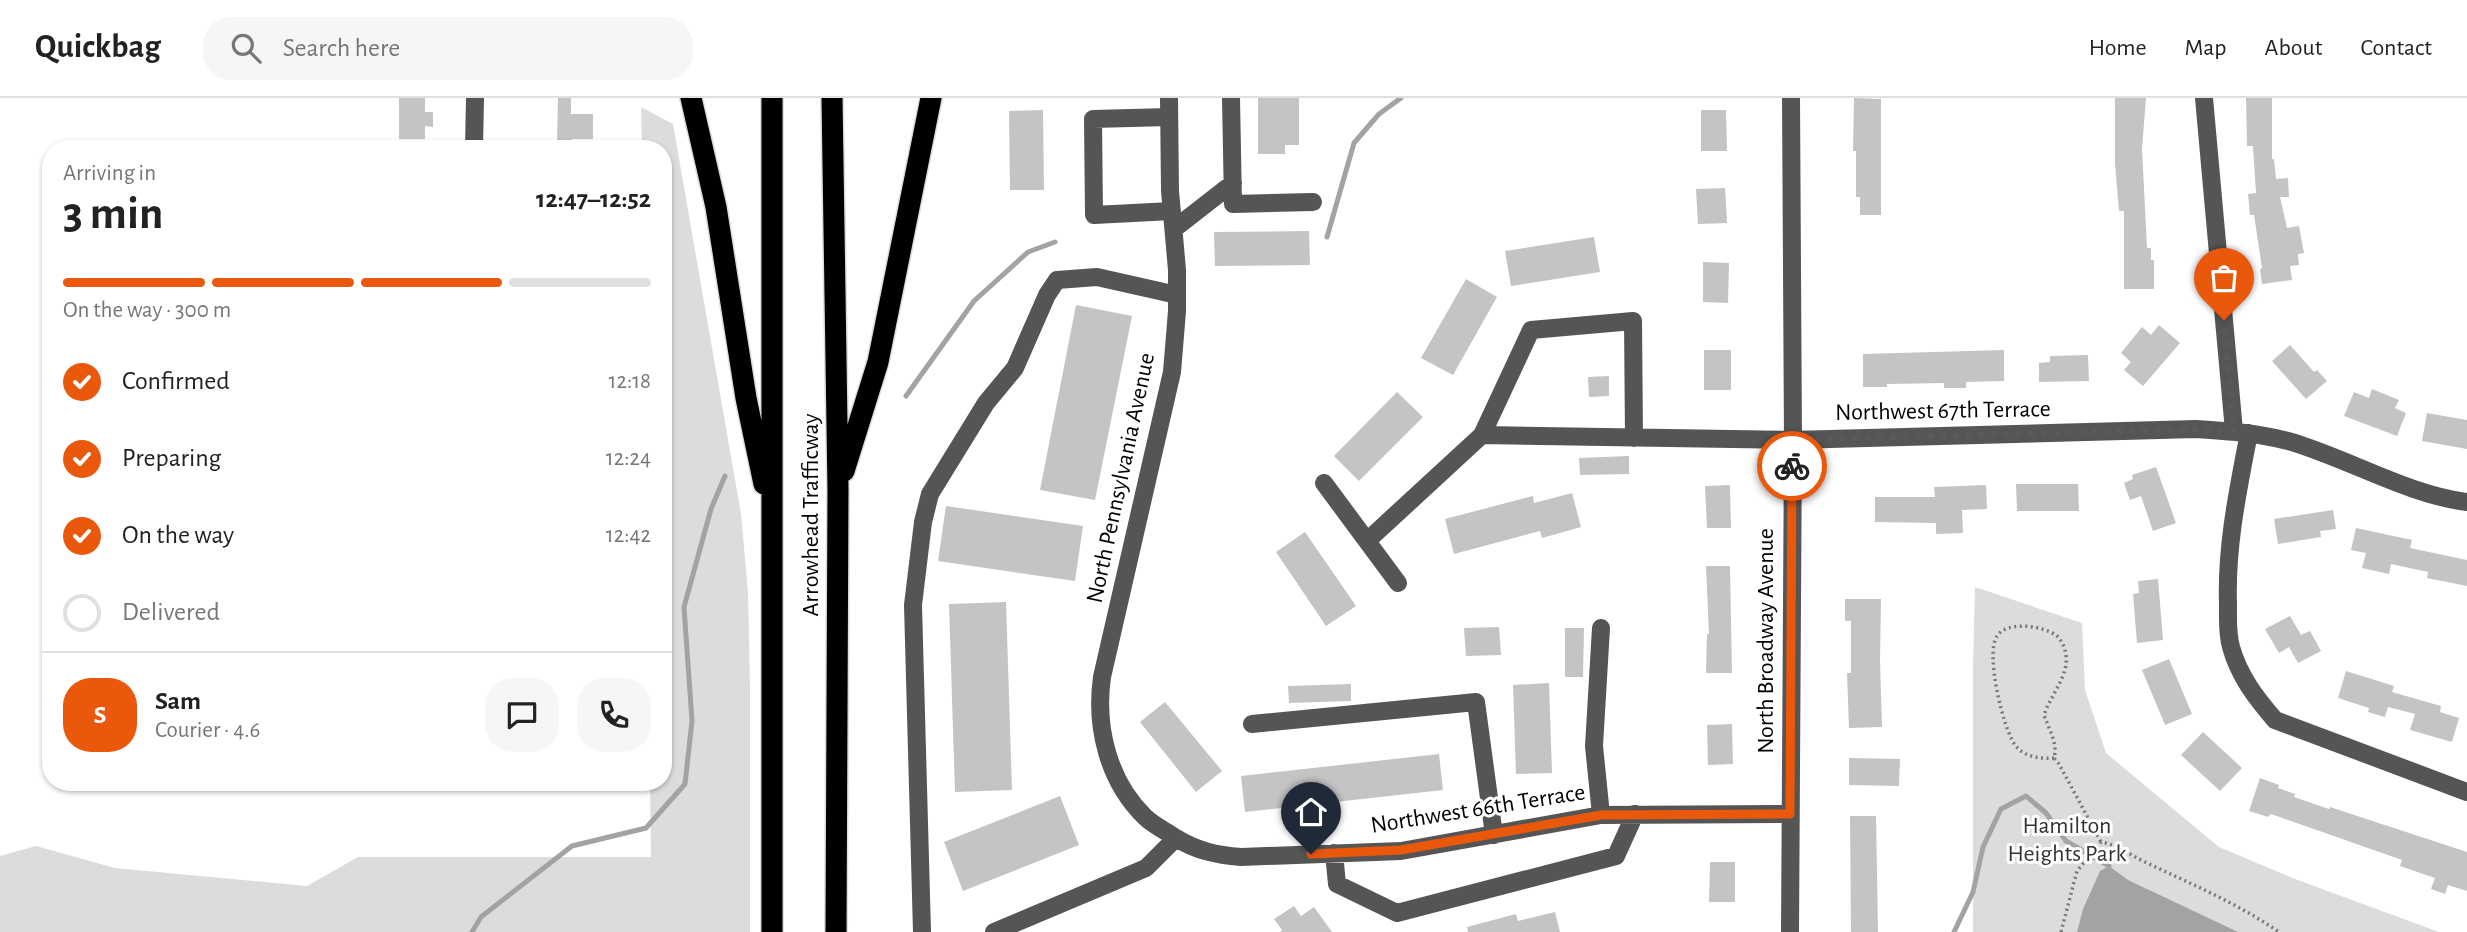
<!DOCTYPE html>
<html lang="en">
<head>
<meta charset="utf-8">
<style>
	:root { --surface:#fff; --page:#f6f6f6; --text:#222; --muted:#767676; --line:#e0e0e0; --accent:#ea580c }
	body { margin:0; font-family:"Alegreya Sans",sans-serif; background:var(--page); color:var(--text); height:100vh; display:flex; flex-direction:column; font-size:26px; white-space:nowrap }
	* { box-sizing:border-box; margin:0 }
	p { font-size:23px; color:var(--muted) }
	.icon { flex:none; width:38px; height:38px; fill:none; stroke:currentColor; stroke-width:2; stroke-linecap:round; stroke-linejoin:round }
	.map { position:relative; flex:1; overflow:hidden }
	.panel { position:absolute; left:42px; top:42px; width:630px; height:651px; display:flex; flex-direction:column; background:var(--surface); border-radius:28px; box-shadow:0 2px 5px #0004 }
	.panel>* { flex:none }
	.pin { position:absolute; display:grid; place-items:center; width:60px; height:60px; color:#fff; margin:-72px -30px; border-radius:50% 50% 50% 0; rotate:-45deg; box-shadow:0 0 7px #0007 }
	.pin .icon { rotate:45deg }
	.courier { position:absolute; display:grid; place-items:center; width:70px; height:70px; margin:-35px; border:5px solid #ea580c; border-radius:50%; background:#fff; color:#222; box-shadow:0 2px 9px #0007 }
	.headline em { font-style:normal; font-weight:700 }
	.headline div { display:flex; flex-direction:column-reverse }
	.headline { display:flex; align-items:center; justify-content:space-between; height:119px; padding:0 21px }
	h1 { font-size:46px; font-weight:700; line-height:52px }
	.bar { display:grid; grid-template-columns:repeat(4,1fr); gap:10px 7px; align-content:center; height:84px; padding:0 21px }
	.bar i { height:9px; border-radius:5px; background:var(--line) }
	.bar .on { background:var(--accent) }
	.bar p { grid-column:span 4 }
	.line { display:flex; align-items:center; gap:18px; padding:0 21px; border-top:2px solid var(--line) }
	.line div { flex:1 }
	.round { display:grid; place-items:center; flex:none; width:74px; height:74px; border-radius:28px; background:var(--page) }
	ol { padding:0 21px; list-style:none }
	li { display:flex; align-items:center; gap:21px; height:77px }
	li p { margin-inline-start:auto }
	li .icon { padding:7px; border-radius:50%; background:var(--accent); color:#fff; stroke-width:4 }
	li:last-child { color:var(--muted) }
	li i { width:38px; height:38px; border:4px solid var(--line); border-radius:50% }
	header { display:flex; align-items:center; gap:42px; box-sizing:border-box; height:98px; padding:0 35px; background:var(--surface); border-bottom:2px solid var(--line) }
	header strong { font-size:33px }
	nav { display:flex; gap:38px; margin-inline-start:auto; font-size:24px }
	.search { width:490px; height:63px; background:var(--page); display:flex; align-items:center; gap:18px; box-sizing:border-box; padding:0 24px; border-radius:28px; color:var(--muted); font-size:26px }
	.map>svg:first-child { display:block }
</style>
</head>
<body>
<header>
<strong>Quickbag</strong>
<div class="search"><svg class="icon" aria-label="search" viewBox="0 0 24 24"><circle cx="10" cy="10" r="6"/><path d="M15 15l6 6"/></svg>Search here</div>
<nav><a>Home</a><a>Map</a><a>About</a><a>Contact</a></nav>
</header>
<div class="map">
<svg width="2467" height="834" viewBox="0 0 2467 834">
	<rect width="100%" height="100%" fill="#fff"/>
	<path fill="#dcdcdc" d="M 641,9 L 673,26 L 741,416 L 748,494 L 750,589 L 750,834 L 0,834 L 0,758 L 36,748 L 115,770 L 307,788 L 358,759 L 651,759 L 650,684 L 663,684 L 663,51 L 642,51 Z
		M 1975,489 L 2082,525 L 2085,592 L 2106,655 L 2219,749 L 2295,781 L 2439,834 L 1973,834 L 1973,567 Z"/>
	<path fill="#a3a3a3" d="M 2109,768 L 2128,782 L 2238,834 L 2077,834 L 2083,811 L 2100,773 Z"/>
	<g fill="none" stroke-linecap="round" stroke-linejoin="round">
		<path stroke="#a3a3a3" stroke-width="5" d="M 1327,139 L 1354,45 L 1379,16 L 1401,0
			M 906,298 L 974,203 L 1028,154 L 1055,144
			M 472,834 L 481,819 L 572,748 L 646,730 L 685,686 L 692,623 L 684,509 L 711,411 L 725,378
			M 1954,834 L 1973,794 L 1983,749 L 2001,711 L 2026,698 L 2046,715 L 2066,743 L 2109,768"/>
	</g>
	<path fill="#c4c4c4" d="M 399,0 L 425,0 L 425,14 L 433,14 L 433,29 L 425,28 L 425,41 L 399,41 Z
		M 558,0 L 571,0 L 571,16 L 593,16 L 593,41 L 572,41 L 572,44 L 557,44 Z
		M 1258,0 L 1299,0 L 1299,47 L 1285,47 L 1285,56 L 1258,56 Z
		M 1854,0 L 1881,1 L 1881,117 L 1860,117 L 1860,99 L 1856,99 L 1856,53 L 1853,53 Z
		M 2115,0 L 2146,0 L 2142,51 L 2147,150 L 2151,150 L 2151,162 L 2154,162 L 2154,191 L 2124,191 L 2124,113 L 2119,113 L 2115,66 Z
		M 2246,0 L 2272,0 L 2272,61 L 2274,61 L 2276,81 L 2288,80 L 2289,99 L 2280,99 L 2287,130 L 2299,128 L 2304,155 L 2298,156 L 2299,167 L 2290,168 L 2292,182 L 2262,186 L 2260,171 L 2262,170 L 2254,117 L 2250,117 L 2248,96 L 2256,95 L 2253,48 L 2247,48 Z
		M 1043,12 L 1044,92 L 1010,92 L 1009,13 Z
		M 1701,12 L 1726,12 L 1727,53 L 1701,53 Z
		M 1725,90 L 1727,125 L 1698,126 L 1696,91 Z
		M 1309,133 L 1310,167 L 1215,168 L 1214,134 Z
		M 1594,139 L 1600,174 L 1511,188 L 1505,153 Z
		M 1703,164 L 1729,165 L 1728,205 L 1703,204 Z
		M 1466,181 L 1497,199 L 1453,277 L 1421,260 Z
		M 1076,207 L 1132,218 L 1095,402 L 1040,392 Z
		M 2159,227 L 2180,245 L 2143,288 L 2124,272 L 2131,264 L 2121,255 L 2142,229 L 2151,237 Z
		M 2290,247 L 2314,274 L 2317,272 L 2327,283 L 2306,301 L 2272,263 Z
		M 1704,252 L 1731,252 L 1731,292 L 1704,292 Z
		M 2004,252 L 2004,283 L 1966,284 L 1966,290 L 1944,290 L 1944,285 L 1887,286 L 1887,289 L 1863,289 L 1863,256 Z
		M 2088,257 L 2089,283 L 2039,284 L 2039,265 L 2050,264 L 2050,258 Z
		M 1609,278 L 1609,298 L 1589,299 L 1588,279 Z
		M 2372,291 L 2399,302 L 2395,310 L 2406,315 L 2397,338 L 2344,318 L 2354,294 L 2369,300 Z
		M 1397,294 L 1423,319 L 1359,383 L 1334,358 Z
		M 2427,315 L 2467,322 L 2467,351 L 2422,343 Z
		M 1629,358 L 1629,376 L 1580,377 L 1579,360 Z
		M 2156,369 L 2176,425 L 2153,433 L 2141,398 L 2130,402 L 2124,385 L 2133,381 L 2132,377 Z
		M 2016,386 L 2078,386 L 2079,413 L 2017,413 Z
		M 1730,387 L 1731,430 L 1707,430 L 1705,388 Z
		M 1986,387 L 1987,411 L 1962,412 L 1963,435 L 1936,436 L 1936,425 L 1875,424 L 1875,399 L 1935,399 L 1934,389 Z
		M 1572,395 L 1581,429 L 1542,440 L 1540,433 L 1454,456 L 1445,421 L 1533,398 L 1534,405 Z
		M 946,408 L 1083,428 L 1075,483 L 938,463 Z
		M 2333,412 L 2336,431 L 2320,433 L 2321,439 L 2278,446 L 2274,421 Z
		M 2356,430 L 2412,442 L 2410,450 L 2467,462 L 2467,488 L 2427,480 L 2428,474 L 2391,466 L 2389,476 L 2362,470 L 2366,455 L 2351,452 Z
		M 1305,434 L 1356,508 L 1326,528 L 1276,454 Z
		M 1706,468 L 1730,468 L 1732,575 L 1706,575 L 1707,536 L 1709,536 Z
		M 2158,481 L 2163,542 L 2137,545 L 2133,496 L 2139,495 L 2138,483 Z
		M 1845,501 L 1881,501 L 1880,563 L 1882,629 L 1849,630 L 1847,575 L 1851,575 L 1851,523 L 1845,523 Z
		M 1006,504 L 1012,692 L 955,694 L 949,506 Z
		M 2290,518 L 2301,537 L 2310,533 L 2321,553 L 2298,565 L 2289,549 L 2279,555 L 2265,531 Z
		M 1499,529 L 1501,557 L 1466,558 L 1464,530 Z
		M 1565,530 L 1584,530 L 1583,579 L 1565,579 Z
		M 2169,561 L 2192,616 L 2165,627 L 2142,572 Z
		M 2346,573 L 2394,588 L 2392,594 L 2441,608 L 2440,614 L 2459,620 L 2452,644 L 2410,632 L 2415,616 L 2388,609 L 2385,619 L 2368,614 L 2369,610 L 2338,600 Z
		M 1549,585 L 1552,675 L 1516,676 L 1513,587 Z
		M 1351,586 L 1351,603 L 1289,605 L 1288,588 Z
		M 1165,604 L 1222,673 L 1196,694 L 1140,624 Z
		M 1732,626 L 1733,666 L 1708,667 L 1707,627 Z
		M 2203,634 L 2242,670 L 2220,693 L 2181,657 Z
		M 1439,656 L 1443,692 L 1245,714 L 1241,678 Z
		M 1849,660 L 1900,661 L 1899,688 L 1849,687 Z
		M 2260,680 L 2279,687 L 2278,690 L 2295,696 L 2294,699 L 2329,711 L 2330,709 L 2467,754 L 2467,793 L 2448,787 L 2445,796 L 2431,791 L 2435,780 L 2400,768 L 2402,762 L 2271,716 L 2268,719 L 2249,713 Z
		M 1060,698 L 1079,747 L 963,793 L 944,744 Z
		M 1850,718 L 1876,718 L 1878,834 L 1851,834 Z
		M 1710,764 L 1735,764 L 1735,804 L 1709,804 Z
		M 1294,808 L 1301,818 L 1314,809 L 1332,834 L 1280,834 L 1282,832 L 1274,821 Z
		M 1555,814 L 1560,834 L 1468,834 L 1467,829 L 1516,816 L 1518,823 Z"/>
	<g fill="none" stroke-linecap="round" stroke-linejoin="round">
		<defs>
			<path id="highway" d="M 691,0 L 716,109 L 746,300 L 764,386
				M 832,0 L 838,392 L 836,834
				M 844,373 L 878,264 L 931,0
				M 772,834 L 772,0"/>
		</defs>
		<use href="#highway" stroke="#dbdbdb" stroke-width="24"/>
		<path stroke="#777" stroke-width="3.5" stroke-dasharray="2 3.5" stroke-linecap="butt" d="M 2054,660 C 2040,661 2024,659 2015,647 C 2003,630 1985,556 1997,538 C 2008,522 2044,528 2057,538 C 2062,543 2065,550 2066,557 C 2069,578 2050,598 2044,617 C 2049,631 2058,646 2054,660 L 2059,666 L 2101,744
			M 2061,834 L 2077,773 L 2101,744 C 2118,747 2130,757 2145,764 C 2191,786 2237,805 2279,834"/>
		<path stroke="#555" stroke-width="18" d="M 1169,0 L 1170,93 L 1177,172 L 1177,213 L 1172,274 L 1102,579 C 1095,629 1108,683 1145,719 C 1153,727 1166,733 1176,740
			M 1231,0 L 1233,106 L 1313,104
			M 2204,0 L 2234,333
			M 1169,19 L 1093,21 L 1094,117 L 1172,113
			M 474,51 L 475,0
			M 1174,131 L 1233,85
			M 2249,335 C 2238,392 2226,448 2228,506 C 2228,521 2227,535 2231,549 C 2239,578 2256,600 2275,622 L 2467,694
			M 1482,337 L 1531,232 L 1633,223 L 1634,340
			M 1324,385 L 1398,485
			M 1367,443 L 1482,337 L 1793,342 L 2196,331 C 2227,333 2258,335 2288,343 C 2345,359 2408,397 2467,404
			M 1601,530 L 1594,648 L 1601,717
			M 1252,626 L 1476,604 L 1494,737
			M 1334,755 L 1337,786 L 1397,815 L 1616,758 L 1635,716
			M 922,834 L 913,507 L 923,424 L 930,396 L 986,305 L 1015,270 L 1047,197 L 1057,182 L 1097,179 L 1177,197
			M 994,834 L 1146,770 L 1176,740 C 1197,753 1217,757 1241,759 L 1401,753 L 1601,717 L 1790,716
			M 1790,834 L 1793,342 L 1791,0"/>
		<use href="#highway" stroke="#000" stroke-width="21"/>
	</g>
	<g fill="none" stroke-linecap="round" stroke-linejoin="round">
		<path stroke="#595959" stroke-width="7" stroke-dasharray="0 12.6" d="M 1792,368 L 1793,342 L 2196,331 L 2234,333 L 2224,222"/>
		<path stroke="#ea580c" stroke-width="9" d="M 1311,756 L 1401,752 L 1601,717 L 1790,716 L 1792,368"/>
	</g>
	<g text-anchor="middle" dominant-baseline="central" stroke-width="6" stroke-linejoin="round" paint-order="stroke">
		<g font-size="24" fill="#000" stroke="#fff">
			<text transform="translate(1943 313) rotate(-1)">Northwest 67th Terrace</text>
			<text transform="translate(1121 380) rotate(-78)">North Pennsylvania Avenue</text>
			<text transform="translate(811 417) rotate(-90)">Arrowhead Trafficway</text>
			<text transform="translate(1766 543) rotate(-90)">North Broadway Avenue</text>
			<text transform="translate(1478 711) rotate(-9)">Northwest 66th Terrace</text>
		</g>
		<g font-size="24" fill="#333" stroke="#fff">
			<text x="2067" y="728">Hamilton<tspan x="2067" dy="28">Heights Park</tspan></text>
		</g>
	</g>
</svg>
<div class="pin" style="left:2224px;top:222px;background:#ea580c"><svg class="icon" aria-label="bag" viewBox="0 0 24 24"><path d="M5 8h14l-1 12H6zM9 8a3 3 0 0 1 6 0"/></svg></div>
<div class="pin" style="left:1311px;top:756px;background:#1f2937"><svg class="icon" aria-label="home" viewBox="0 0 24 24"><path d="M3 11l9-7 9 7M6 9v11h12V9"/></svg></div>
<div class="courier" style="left:1792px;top:368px"><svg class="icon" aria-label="bike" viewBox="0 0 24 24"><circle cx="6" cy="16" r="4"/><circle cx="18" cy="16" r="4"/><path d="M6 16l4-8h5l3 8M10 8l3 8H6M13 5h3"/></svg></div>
<section class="panel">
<div class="headline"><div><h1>3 min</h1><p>Arriving in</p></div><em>12:47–12:52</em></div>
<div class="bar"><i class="on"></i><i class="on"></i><i class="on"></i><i></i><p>On the way · 300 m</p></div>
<ol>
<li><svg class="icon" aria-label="check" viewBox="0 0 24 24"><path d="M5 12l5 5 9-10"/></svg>Confirmed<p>12:18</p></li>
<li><svg class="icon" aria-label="check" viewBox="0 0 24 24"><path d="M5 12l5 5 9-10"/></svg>Preparing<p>12:24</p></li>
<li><svg class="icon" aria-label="check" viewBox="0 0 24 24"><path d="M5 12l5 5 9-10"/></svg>On the way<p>12:42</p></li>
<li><i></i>Delivered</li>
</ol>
<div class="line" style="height:126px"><b class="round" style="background:var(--accent);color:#fff">S</b><div><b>Sam</b><p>Courier · 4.6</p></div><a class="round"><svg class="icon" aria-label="chat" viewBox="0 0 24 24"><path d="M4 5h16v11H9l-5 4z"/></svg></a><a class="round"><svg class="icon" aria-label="phone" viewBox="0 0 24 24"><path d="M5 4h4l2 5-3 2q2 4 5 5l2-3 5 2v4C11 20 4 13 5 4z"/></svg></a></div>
</section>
</div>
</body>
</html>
